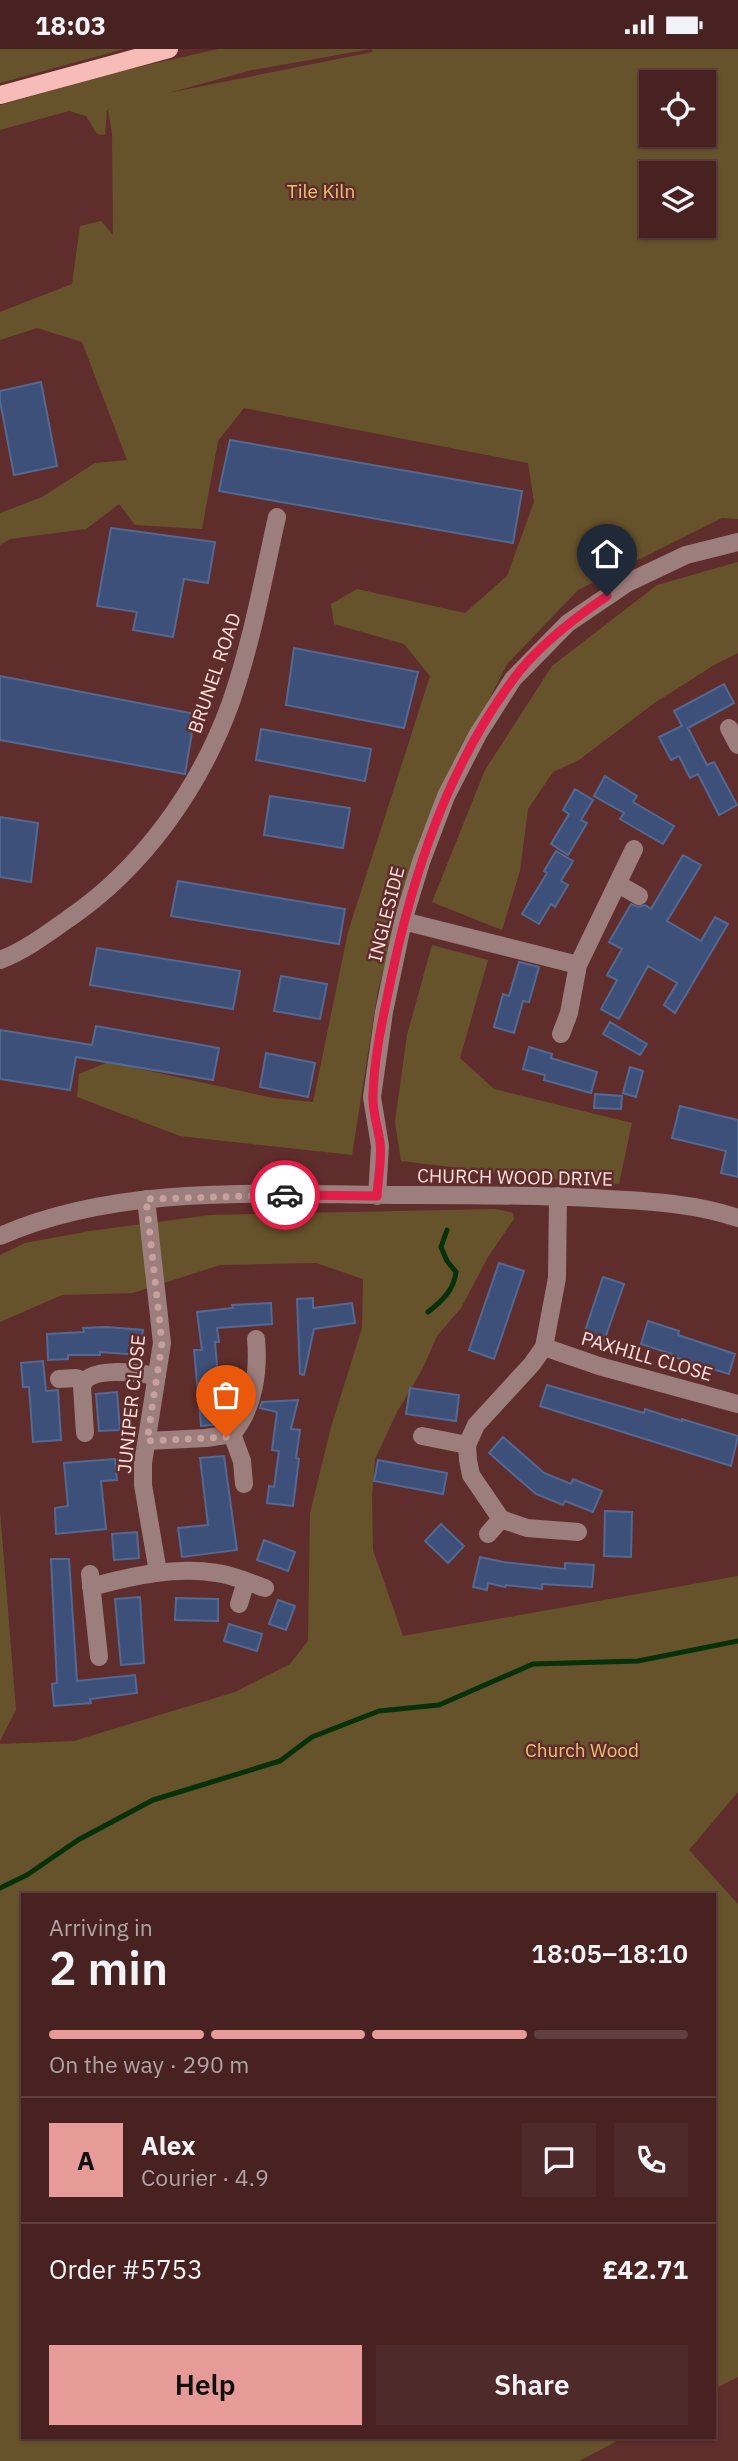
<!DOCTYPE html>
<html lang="en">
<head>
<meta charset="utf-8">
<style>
	:root { --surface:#472221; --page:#4e2a2a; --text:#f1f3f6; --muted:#b0a4a5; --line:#5f3f3f; --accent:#e69b98 }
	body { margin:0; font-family:"IBM Plex Sans",sans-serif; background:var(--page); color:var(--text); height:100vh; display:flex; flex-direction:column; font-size:26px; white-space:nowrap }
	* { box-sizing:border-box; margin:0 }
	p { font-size:23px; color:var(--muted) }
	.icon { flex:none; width:38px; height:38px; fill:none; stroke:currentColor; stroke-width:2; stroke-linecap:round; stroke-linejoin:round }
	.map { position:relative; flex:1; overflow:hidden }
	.side { position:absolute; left:21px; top:1844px; width:695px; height:546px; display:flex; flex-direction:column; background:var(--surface); border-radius:0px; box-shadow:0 2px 5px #0004,0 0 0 2px var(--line) }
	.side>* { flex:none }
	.tools { position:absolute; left:639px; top:21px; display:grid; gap:14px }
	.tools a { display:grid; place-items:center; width:77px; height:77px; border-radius:0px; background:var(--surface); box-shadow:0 2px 5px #0004,0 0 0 2px var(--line); font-size:35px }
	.pin { position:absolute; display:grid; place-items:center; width:60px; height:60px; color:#fff; margin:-72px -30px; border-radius:50% 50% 50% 0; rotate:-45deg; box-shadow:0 0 7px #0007 }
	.pin .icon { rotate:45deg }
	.courier { position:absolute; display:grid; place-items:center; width:70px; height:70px; margin:-35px; border:5px solid #e11d48; border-radius:50%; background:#fff; color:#222; box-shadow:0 2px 9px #0007 }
	.summary em { font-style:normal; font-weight:600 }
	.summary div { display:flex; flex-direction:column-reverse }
	.summary { display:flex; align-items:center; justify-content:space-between; height:119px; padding:0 28px }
	h1 { font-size:46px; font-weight:600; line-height:52px }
	.bar { display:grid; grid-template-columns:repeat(4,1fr); gap:10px 7px; align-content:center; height:84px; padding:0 28px }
	.bar i { height:9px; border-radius:5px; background:var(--line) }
	.bar .selected { background:var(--accent) }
	.bar p { grid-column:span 4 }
	.line { display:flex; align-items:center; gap:18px; padding:0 28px; border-top:2px solid var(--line) }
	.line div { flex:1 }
	.round { display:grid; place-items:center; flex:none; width:74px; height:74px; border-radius:0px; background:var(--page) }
	.primary-button { display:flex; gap:14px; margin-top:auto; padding:14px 28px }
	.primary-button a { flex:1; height:80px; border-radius:0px; background:var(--accent); color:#111; font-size:28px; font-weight:600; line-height:80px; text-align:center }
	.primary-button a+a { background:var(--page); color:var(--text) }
	.status { display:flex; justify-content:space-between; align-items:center; height:49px; padding:0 35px; background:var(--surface); direction:ltr }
	.status svg { height:19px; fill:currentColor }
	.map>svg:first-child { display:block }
</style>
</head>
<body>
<div class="status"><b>18:03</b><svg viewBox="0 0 49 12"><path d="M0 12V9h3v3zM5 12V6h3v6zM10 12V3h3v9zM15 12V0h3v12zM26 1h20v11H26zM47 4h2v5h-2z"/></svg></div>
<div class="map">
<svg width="738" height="2412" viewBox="0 0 738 2412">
	<rect width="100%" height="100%" fill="#5f2e2c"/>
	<path fill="#67532b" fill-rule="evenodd" d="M 0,0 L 124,0 L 0,34 Z
		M 218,0 L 738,0 L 738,470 L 722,469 L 578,541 L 507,615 L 421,786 L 378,941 L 352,1106 L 180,1087 L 77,1048 L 79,1025 L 108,1013 L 273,1049 L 313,1053 L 348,883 L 430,627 L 404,595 L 334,575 L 331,555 L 357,540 L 465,564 L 507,527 L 534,453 L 528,414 L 244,359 L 218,392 L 202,480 L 135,476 L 119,455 L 86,480 L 10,490 L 0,496 L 0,464 L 42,448 L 95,414 L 127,411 L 82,293 L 37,279 L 0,291 L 0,263 L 72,235 L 80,177 L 101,172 L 113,186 L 112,85 L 108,61 L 111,60 L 107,61 L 105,86 L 97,85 L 86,67 L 69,62 L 0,81 L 0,56 L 117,23 ZM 371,0 L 373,3 L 168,44 L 252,21 ZM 651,33 L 704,33 L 704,86 L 651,86 ZM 651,124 L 704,124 L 704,177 L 651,177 Z
		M 738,513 L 738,604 L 714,616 L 653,655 L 579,711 L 553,723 L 528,760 L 520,822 L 502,881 L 432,853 L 485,721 L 552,617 L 657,536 Z
		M 432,896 L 488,911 L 460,1009 L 494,1040 L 632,1074 L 619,1135 L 551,1130 L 401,1112 L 395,1073 L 407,986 Z
		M 496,1160 L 513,1164 L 514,1170 L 488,1208 L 461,1259 L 437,1287 L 422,1321 L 397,1363 L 375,1410 L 372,1448 L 373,1501 L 403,1587 L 738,1527 L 738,1743 L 689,1801 L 738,1855 L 738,2328 L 714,2340 L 714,1846 L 23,1846 L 23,2389 L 623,2389 L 579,2412 L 0,2412 L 0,1695 L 74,1692 L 235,1643 L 290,1615 L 308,1592 L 310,1464 L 331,1378 L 362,1279 L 363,1230 L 316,1214 L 220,1216 L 133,1244 L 62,1246 L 0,1273 L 0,1206 L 25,1194 L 90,1182 L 210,1166 Z
		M 0,1462 L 16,1661 L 0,1692 Z"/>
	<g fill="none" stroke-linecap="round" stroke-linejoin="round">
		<path stroke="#063109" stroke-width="5" d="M 428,1263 C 442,1252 454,1241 456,1223 L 447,1212 L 441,1198 L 447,1181
			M 0,1839 L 27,1826 L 78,1791 L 153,1751 L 280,1712 L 312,1688 L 379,1662 L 439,1656 L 533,1615 L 638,1612 L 738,1592"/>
	</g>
	<path fill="#3d5079" stroke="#536892" stroke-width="2" d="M 41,333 L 57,417 L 14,426 L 0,352 L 0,342 Z
		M 230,391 L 522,442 L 513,494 L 219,442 Z
		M 111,479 L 215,493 L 208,534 L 184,530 L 173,588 L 133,581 L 137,563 L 97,557 Z
		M 294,599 L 418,623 L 404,679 L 286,656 Z
		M 0,627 L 195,665 L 185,725 L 0,691 Z
		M 724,635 L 734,654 L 688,679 L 707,716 L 714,713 L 737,756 L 719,766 L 698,725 L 690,729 L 679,707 L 671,711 L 659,688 L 682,677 L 674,662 Z
		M 261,680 L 371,700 L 365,732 L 256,711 Z
		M 605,727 L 637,747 L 633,753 L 674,777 L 663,795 L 620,770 L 624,764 L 594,747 Z
		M 575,740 L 593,751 L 581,771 L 587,774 L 568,806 L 551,795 L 569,765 L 563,761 Z
		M 270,747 L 350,759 L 343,799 L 264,786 Z
		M 0,768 L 38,774 L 31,833 L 0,828 Z
		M 556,802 L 573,812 L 561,832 L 568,836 L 555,858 L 551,855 L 539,875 L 522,865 L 547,824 L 544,822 Z
		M 683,806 L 701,816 L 667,872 L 701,892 L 715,868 L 728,875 L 675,964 L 664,956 L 677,934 L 648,917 L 619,970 L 601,960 L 617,931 L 607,926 L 622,900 L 609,893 L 631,855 L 638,858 L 645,856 L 651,860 Z
		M 178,832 L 345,860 L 339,895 L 171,867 Z
		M 97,899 L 240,922 L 233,960 L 90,936 Z
		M 519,913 L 539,918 L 529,953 L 523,952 L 514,984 L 494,978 L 503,945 L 509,947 Z
		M 281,927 L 327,935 L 320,970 L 274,962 Z
		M 610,973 L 647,995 L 640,1006 L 603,985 Z
		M 96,977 L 219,999 L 213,1031 L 76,1008 L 70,1041 L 0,1030 L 0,981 L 92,996 Z
		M 529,998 L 552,1005 L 551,1009 L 597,1023 L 591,1044 L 544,1031 L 545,1026 L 523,1020 Z
		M 266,1004 L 315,1014 L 308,1048 L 260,1038 Z
		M 630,1018 L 643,1022 L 636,1048 L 623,1044 Z
		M 595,1045 L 622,1047 L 621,1060 L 594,1059 Z
		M 680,1057 L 738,1071 L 738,1128 L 721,1124 L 726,1102 L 672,1089 Z
		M 499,1214 L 524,1222 L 494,1310 L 469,1301 Z
		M 603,1228 L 624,1235 L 602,1298 L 582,1291 Z
		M 313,1249 L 313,1259 L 352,1254 L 355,1274 L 314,1280 L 304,1326 L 300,1325 L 297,1250 Z
		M 271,1254 L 272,1275 L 217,1279 L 219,1293 L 215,1293 L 222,1375 L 201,1377 L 194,1301 L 202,1301 L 197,1263 L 233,1259 L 232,1256 Z
		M 648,1272 L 679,1282 L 678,1286 L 735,1305 L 729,1325 L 671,1307 L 672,1305 L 641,1295 Z
		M 107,1278 L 143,1281 L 140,1306 L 100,1303 L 100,1306 L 68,1306 L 68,1310 L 48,1311 L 47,1285 L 84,1283 L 83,1279 Z
		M 43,1312 L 46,1342 L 58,1341 L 61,1391 L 33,1393 L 29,1338 L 23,1338 L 21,1314 Z
		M 547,1336 L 644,1364 L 645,1360 L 682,1372 L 682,1370 L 738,1387 L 731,1417 L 540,1357 Z
		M 410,1339 L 459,1346 L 456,1372 L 406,1365 Z
		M 117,1343 L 120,1381 L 99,1382 L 96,1345 Z
		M 298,1351 L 291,1380 L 300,1381 L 296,1409 L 299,1410 L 293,1457 L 267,1454 L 269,1437 L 274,1438 L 279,1402 L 272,1401 L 277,1363 L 260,1359 L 262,1353 Z
		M 503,1388 L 544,1424 L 571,1435 L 573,1430 L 602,1442 L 593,1463 L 565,1452 L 563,1456 L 536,1445 L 489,1404 Z
		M 224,1407 L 237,1501 L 182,1508 L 178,1479 L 208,1476 L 200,1409 Z
		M 115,1410 L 117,1431 L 101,1432 L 106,1480 L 56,1485 L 55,1459 L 68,1457 L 64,1414 Z
		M 378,1411 L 447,1424 L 443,1445 L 374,1432 Z
		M 605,1462 L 632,1463 L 631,1508 L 604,1507 Z
		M 441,1475 L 464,1497 L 448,1514 L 425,1492 Z
		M 137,1483 L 139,1509 L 114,1511 L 112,1485 Z
		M 264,1491 L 295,1503 L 288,1522 L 257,1511 Z
		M 480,1508 L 503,1513 L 565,1520 L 565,1514 L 594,1516 L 592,1538 L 542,1535 L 542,1540 L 506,1536 L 505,1538 L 488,1534 L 487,1541 L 473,1538 Z
		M 51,1510 L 69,1510 L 77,1632 L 135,1626 L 137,1644 L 90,1650 L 91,1654 L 54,1657 L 52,1635 L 57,1634 Z
		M 140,1548 L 144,1614 L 121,1616 L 115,1550 Z
		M 176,1549 L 218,1550 L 218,1572 L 175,1571 Z
		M 278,1551 L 295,1557 L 286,1581 L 269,1575 Z
		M 229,1575 L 262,1585 L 257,1602 L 224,1592 Z"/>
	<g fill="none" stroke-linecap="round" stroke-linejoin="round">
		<path stroke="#9c7e7c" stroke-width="18" d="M 729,679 L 738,696
			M 618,835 L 639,847
			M 403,872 L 578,916
			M 0,911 C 24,902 47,885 68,870 C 143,819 200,739 231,653 C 252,593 263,530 277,468
			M 561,985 L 569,964 L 578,916 L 634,800
			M 377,1147 L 380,1097 L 372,1048 L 384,963 L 403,872 L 421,813 L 446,747 L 478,685 L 513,630 L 568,574 L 627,534 L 686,506 L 738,493
			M 558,1147 L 557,1229 L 544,1298 L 532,1315 L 476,1376 L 467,1396 L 468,1411 L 471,1426 L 501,1470 L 527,1479 L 578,1483
			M 146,1150 L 162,1294 L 143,1414 L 143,1436 L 158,1523
			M 0,1187 C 127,1131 284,1147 420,1146 C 483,1146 545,1146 607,1150 C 650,1152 697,1155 738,1169
			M 544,1298 L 599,1317 L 738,1355
			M 59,1330 L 76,1329 L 84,1332
			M 85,1384 L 82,1338 C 87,1316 138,1324 157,1327
			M 232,1385 L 242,1412 L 244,1435
			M 422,1387 L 467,1396
			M 147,1392 L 206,1389 L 232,1385 C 254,1360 259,1322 256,1290
			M 488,1485 L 501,1470
			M 90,1525 L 99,1608
			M 91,1538 C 132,1527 175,1517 217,1524 C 233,1526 250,1534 265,1539
			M 239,1555 L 246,1532"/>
		<path stroke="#f7bcb7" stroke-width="18" d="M 0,46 L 169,0"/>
	</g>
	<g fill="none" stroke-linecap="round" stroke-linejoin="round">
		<path stroke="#c7a19e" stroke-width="7" stroke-dasharray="0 12.6" d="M 226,1388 L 147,1392 L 162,1294 L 146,1150 L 285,1146"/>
		<path stroke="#e11d48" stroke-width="9" d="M 285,1146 L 377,1147 C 378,1129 382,1110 380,1093 C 378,1078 372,1062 373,1046 C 374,1008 383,968 391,930 C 413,825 447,720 512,632 C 536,598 573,570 607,547"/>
	</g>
	<g text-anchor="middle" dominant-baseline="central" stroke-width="5" stroke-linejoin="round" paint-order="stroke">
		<g font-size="19" fill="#eac26f" stroke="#5f2e2c">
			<text x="321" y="142">Tile Kiln</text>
			<text x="582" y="1701">Church Wood</text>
		</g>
		<g font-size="19" fill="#ffdfdc" stroke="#5f2e2c">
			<text transform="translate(214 624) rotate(-71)">BRUNEL ROAD</text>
			<text transform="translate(386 865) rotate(-76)">INGLESIDE</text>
			<text transform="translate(515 1128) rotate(1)">CHURCH WOOD DRIVE</text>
			<text transform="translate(647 1307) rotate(16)">PAXHILL CLOSE</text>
			<text transform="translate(131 1355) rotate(-84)">JUNIPER CLOSE</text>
		</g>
	</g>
</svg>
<div class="tools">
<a><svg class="icon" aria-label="locate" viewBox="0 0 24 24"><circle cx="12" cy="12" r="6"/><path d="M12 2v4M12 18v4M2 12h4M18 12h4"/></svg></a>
<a><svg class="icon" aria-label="layers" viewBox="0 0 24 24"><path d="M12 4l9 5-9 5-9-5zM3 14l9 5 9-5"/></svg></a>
</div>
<div class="pin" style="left:226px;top:1388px;background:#ea580c"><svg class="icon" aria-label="bag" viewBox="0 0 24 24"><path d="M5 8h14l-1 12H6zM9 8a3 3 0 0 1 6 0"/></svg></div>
<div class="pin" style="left:607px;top:547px;background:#1f2937"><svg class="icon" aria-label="home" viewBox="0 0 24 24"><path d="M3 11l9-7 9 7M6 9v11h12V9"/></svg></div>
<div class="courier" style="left:285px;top:1146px"><svg class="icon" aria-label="car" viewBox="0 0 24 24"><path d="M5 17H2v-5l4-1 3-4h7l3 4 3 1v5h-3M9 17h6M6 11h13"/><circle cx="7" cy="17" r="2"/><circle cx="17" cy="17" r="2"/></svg></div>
<section class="side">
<div class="summary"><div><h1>2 min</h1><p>Arriving in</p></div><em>18:05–18:10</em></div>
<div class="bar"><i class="selected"></i><i class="selected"></i><i class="selected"></i><i></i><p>On the way · 290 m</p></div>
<div class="line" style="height:126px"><b class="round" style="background:var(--accent);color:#111">A</b><div><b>Alex</b><p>Courier · 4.9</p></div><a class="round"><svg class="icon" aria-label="chat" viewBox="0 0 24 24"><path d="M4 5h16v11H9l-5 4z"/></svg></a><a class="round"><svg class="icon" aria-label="phone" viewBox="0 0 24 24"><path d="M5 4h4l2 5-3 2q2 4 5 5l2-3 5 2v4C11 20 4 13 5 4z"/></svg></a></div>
<div class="line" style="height:91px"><div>Order #5753</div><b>£42.71</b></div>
<div class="primary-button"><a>Help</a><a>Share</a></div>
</section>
</div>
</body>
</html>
